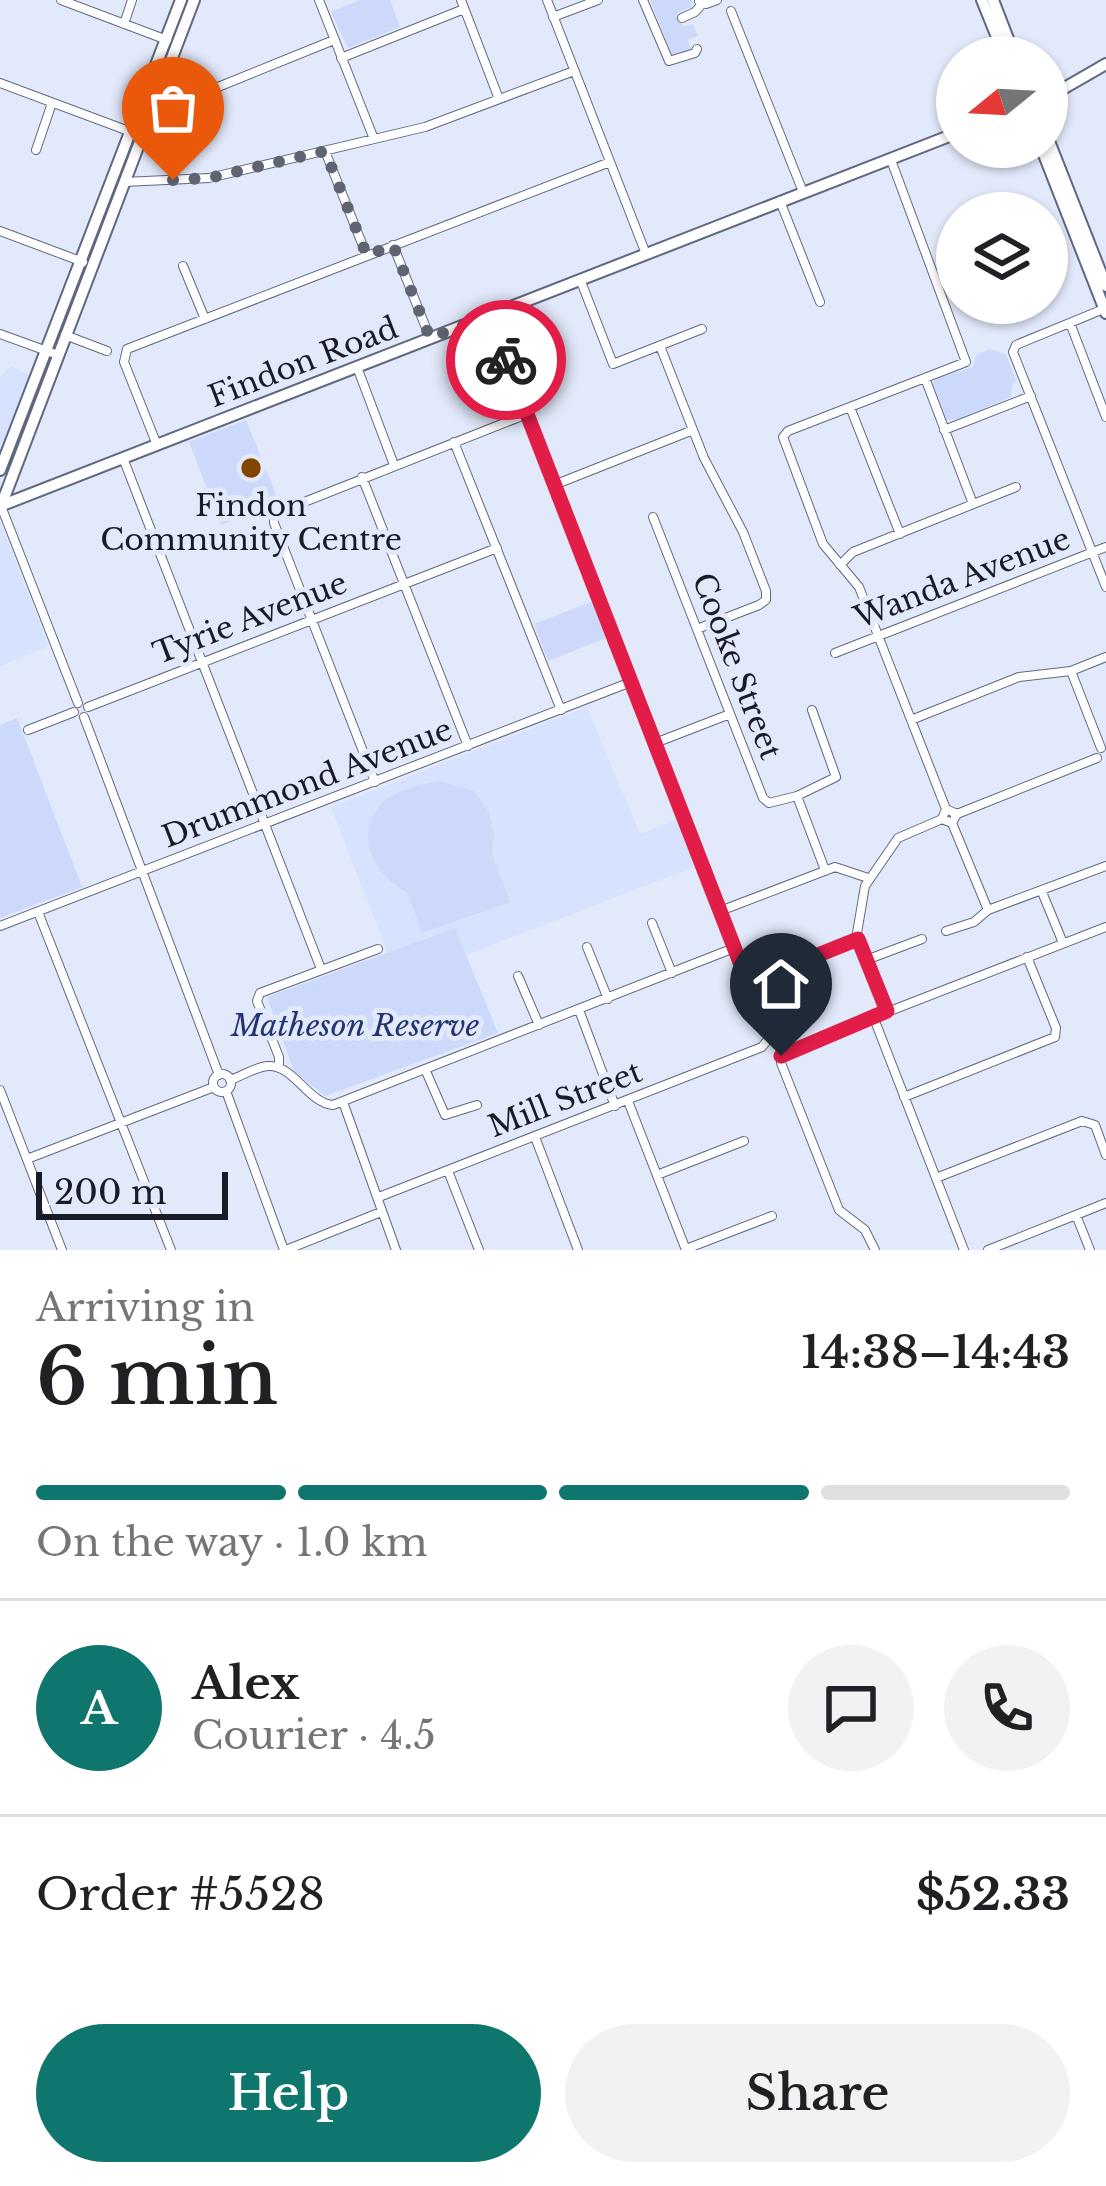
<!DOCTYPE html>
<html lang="en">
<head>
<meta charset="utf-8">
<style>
	:root { --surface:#fff; --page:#f2f2f2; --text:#202124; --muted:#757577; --line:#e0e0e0; --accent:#0f766e }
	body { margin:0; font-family:"Libre Baskerville",serif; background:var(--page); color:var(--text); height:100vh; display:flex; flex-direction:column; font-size:45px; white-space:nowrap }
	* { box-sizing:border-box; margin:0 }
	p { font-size:39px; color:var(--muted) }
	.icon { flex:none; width:66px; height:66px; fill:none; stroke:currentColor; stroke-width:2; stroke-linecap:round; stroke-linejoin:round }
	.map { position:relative; height:1250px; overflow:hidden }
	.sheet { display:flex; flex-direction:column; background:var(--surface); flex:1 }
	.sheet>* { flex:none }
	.needle { width:78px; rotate:252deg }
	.buttons { position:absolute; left:936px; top:36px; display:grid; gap:24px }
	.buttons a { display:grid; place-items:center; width:132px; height:132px; border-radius:50%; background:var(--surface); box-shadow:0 3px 9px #0004; font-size:60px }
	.scale { position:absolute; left:36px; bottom:30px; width:192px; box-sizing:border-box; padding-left:12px; border:6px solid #191c26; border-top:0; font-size:33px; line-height:42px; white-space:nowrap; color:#191c26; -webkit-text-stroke:9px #e2e9fa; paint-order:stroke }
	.pin { position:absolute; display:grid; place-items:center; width:102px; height:102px; color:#fff; margin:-123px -51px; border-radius:50% 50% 50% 0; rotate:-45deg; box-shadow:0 0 12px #0007 }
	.pin .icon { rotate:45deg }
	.courier { position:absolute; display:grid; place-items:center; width:120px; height:120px; margin:-60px; border:9px solid #e11d48; border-radius:50%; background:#fff; color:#222; box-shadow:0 3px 15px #0007 }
	.summary em { font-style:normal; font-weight:600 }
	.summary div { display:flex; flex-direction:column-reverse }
	.summary { display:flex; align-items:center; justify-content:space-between; height:204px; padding:0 36px }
	h1 { font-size:78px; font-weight:600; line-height:90px }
	.bar { display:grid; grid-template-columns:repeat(4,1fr); gap:18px 12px; align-content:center; height:144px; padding:0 36px }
	.bar i { height:15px; border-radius:9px; background:var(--line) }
	.bar .current { background:var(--accent) }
	.bar p { grid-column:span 4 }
	.line { display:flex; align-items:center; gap:30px; padding:0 36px; border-top:3px solid var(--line) }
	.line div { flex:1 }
	.round { display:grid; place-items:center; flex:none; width:126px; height:126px; border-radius:63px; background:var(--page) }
	.cta { display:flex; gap:24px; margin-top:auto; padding:24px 36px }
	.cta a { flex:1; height:138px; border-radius:72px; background:var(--accent); color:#fff; font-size:48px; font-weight:600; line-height:138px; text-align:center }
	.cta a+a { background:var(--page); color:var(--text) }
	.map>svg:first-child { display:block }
</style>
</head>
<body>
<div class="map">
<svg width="1106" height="1250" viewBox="0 0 1106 1250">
	<rect width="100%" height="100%" fill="#e2e9fa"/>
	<path fill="#d7e2fe" d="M 11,366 L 32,376 L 0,457 L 0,378 Z
		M 0,522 L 49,646 L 0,666 Z
		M 587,707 L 640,834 L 677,819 L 694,867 L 466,955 L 455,928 L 388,954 L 331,807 Z"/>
	<path fill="#cdd9fa" d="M 360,0 L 390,0 L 400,27 L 348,48 L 331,12 Z
		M 650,0 L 692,0 L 691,7 L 677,13 L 683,27 L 693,24 L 698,36 L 688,40 L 691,50 L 673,57 Z
		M 990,349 L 1006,354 L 1016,381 L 1012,384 L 1011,397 L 958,419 L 946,420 L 932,384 L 938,378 L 973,367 L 976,355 Z
		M 246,420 L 279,502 L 221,525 L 189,442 Z
		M 591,602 L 606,638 L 548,661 L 534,624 Z
		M 17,718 L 82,887 L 0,918 L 0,725 Z
		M 439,781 L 474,791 L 489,812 L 494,834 L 492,853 L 510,902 L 422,933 L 407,892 C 378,878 353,838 379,807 C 393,790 419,785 439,781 Z
		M 455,928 L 498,1033 L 325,1096 L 294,1071 L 267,997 Z"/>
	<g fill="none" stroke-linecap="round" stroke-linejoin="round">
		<defs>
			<path id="minor" d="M 61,0 L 167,40
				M 319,0 L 374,139
				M 461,0 L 499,99
				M 547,0 L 646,254
				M 643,0 L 669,61 L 695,53 L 697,49
				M 699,1 L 706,4 L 717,0
				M 731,11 L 803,192
				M 553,17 L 598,0
				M 682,18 L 695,12 L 702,4
				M 124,24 L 132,0
				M 341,58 L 464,9
				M 154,72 L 213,89 L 334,40
				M 0,83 L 134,133
				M 36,150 L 52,103
				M 325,151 L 367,256
				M 891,160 L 966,362 L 788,431 L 783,437 L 823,544 L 859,587 L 946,809
				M 124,182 L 209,178 L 425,127 L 574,71
				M 780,201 L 820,302
				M 0,231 L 83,262
				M 393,245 L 430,338
				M 183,266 L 205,319
				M 580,279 L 613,364 L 702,329
				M 1106,308 L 1016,345 L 1013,352 L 1106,587
				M 1070,323 L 1106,417
				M 0,334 L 58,355
				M 65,335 L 107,351
				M 660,346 L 704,458 L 743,532 L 766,591 L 766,600 L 759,605 L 697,629
				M 357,367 L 394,465
				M 925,378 L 973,504
				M 850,407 L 900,534
				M 944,430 L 1031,396
				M 454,442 L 561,710
				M 157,445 L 124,362 L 127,349 L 610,162
				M 123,458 L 321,969
				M 362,477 L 468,746
				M 554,485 L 693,430
				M 1,506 L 78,703
				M 653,517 L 763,798 L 769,803 L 797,796 L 836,777 L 812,710
				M 840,565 L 853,552 L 1016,487
				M 835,653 L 1106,547
				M 1071,671 L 1101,748
				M 88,707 L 497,548
				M 84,717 L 219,1075
				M 911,720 L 1019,677 L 1071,671 L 1106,657
				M 28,730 L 74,712
				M 655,743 L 730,714
				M 375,782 L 274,523 L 274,514 L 527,414
				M 797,796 L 825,870
				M 957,814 L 946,809 L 942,819 L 952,823 L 957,814 L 1097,758
				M 952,823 L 988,910
				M 1042,892 L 1063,943
				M 720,911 L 835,867 L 868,878
				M 38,912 L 171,1250
				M 652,923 L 672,973
				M 0,926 L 631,682
				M 946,931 L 974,922 L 988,910 L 1106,866
				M 587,947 L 608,999
				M 866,960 L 922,939
				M 518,976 L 539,1025
				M 748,983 L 858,939
				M 579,1010 L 615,1106
				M 887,1011 L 857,933 L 865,886 L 898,838 L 942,819
				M 873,1016 L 964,1250
				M 279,1068 L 279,1057 L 257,1001 L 260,993 L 378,949
				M 425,1069 L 445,1115 L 477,1105
				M213 1083a9 9 0 1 1 18 0a9 9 0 1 1-18 0Z
				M 230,1080 C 242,1076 255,1067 268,1066 C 293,1064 308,1103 333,1105 L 734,948
				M 0,1090 L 62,1250
				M 226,1091 L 284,1250
				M 904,1097 L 1055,1037 L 1056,1028 L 1027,957
				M 628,1101 L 686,1250
				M 343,1102 L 396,1250
				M 535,1137 L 578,1250
				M 27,1159 L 214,1087
				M 448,1171 L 479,1250
				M 657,1175 L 744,1141
				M 936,1178 L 1082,1121 L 1095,1125 L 1106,1155
				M 379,1197 L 762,1047 L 769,1038 L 488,316
				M 1076,1215 L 1090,1250
				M 686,1249 L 772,1216
				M 286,1250 L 381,1212
				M 875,1250 L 865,1230 L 839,1210 L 781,1063 L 782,1053 L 1106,927
				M 988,1250 L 1106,1203"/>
			<path id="secondary" d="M 982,0 L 1005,57
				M 993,0 L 1015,57
				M 1047,88 L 1048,89
				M 1047,98 L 1106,64
				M 1047,136 L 1106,286
				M 1041,147 L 1106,313
				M 0,470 L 181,0
				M 0,506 L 957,133
				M 1,506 L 194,0"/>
		</defs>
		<use href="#minor" stroke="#5f6880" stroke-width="10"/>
		<use href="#secondary" stroke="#5f6880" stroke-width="14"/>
		<use href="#minor" stroke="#fff" stroke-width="8"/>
		<use href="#secondary" stroke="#fff" stroke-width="10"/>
	</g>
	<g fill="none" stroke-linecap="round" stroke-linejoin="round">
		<path stroke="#5f6470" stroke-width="12" stroke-dasharray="0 21.6" d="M 173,180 L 209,178 L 325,151 L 367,256 L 393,245 L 430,338 L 488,316 L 506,360"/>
		<path stroke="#e11d48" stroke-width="15" d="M 506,360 L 748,983 L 858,939 L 887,1011 L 781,1056"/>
	</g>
	<circle fill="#824500" stroke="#e2e9fa" stroke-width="4.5" cx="251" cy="468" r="12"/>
	<g text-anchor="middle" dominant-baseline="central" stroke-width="10" stroke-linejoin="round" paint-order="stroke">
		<g font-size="30" fill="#191c26" stroke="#e2e9fa">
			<text transform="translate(303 362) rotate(-21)">Findon Road</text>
			<text transform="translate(962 578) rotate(-21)">Wanda Avenue</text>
			<text transform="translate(250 618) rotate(-21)">Tyrie Avenue</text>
			<text transform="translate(737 666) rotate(69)">Cooke Street</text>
			<text transform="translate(307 783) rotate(-21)">Drummond Avenue</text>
			<text transform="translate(565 1099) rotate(-21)">Mill Street</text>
		</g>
		<g font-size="30" fill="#191c26" stroke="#e2e9fa">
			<text x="251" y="505">Findon<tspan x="251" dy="34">Community Centre</tspan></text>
		</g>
		<g font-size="30" font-style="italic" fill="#223371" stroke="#e2e9fa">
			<text x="355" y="1025">Matheson Reserve</text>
		</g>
	</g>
</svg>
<div class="buttons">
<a><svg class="needle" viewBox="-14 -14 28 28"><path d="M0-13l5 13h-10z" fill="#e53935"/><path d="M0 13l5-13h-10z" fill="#757577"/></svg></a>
<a><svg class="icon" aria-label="layers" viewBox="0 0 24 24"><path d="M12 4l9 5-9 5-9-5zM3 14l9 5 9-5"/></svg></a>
</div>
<div class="scale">200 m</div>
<div class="pin" style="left:173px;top:180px;background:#ea580c"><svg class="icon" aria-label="bag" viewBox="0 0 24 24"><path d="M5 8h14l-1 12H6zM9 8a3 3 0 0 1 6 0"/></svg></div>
<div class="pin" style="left:781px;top:1056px;background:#1f2937"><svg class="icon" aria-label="home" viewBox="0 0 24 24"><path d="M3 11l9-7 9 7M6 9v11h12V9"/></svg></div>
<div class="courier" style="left:506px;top:360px"><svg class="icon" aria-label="bike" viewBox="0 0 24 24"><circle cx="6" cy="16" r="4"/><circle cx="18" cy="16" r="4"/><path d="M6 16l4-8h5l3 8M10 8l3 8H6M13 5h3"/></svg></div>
</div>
<section class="sheet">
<div class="summary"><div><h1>6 min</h1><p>Arriving in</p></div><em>14:38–14:43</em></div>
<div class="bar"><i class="current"></i><i class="current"></i><i class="current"></i><i></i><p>On the way · 1.0 km</p></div>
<div class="line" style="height:216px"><b class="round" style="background:var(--accent);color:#fff">A</b><div><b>Alex</b><p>Courier · 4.5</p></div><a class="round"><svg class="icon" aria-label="chat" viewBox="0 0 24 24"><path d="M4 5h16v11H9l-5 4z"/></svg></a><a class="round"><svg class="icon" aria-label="phone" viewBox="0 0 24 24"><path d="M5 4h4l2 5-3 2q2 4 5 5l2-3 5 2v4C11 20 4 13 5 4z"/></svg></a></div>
<div class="line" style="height:156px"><div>Order #5528</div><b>$52.33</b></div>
<div class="cta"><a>Help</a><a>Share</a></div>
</section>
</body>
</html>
